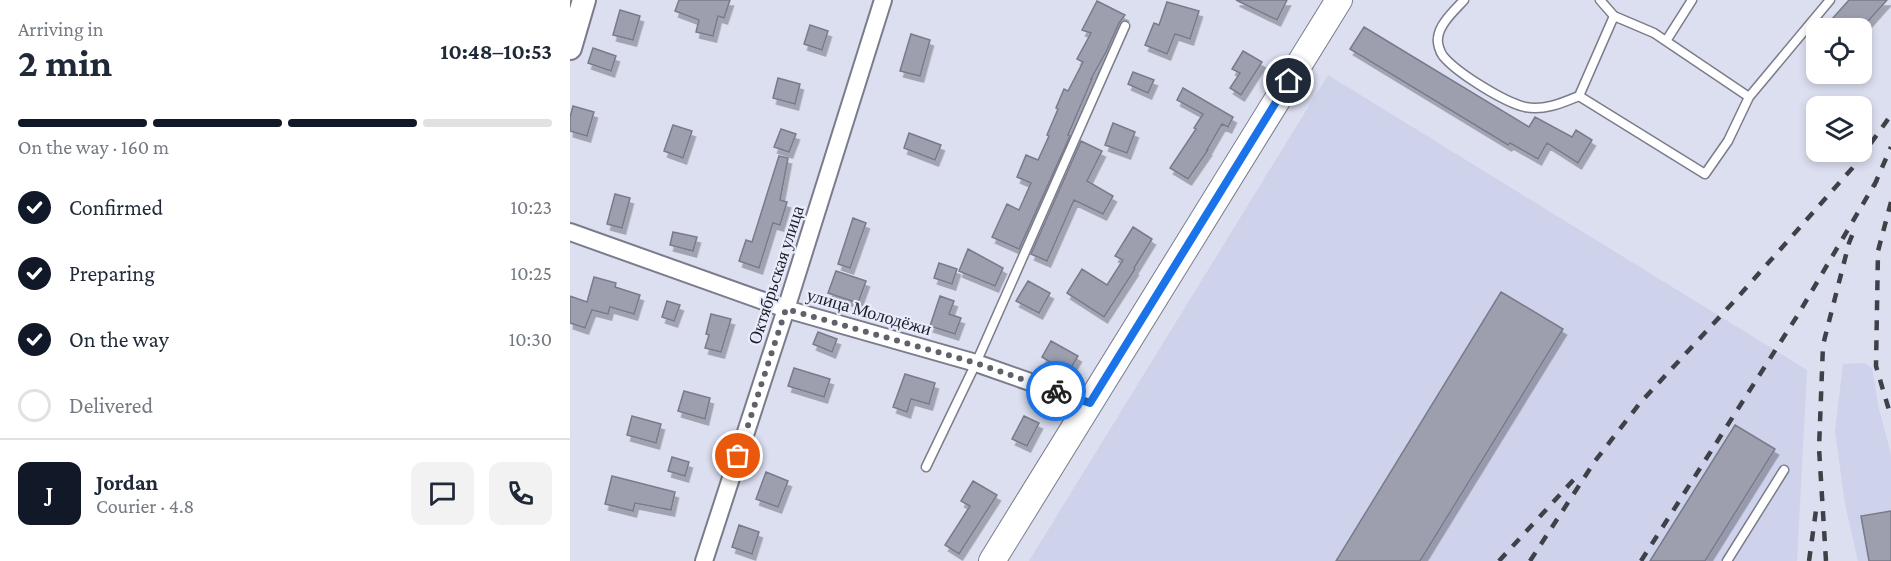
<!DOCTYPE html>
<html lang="en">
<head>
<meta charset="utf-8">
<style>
	:root { --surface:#fff; --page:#f2f2f3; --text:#1f2937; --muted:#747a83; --line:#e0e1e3; --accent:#111827 }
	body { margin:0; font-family:"Crimson Pro",serif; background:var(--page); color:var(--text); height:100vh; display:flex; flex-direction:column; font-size:22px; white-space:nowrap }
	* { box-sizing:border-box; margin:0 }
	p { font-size:20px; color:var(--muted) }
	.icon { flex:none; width:33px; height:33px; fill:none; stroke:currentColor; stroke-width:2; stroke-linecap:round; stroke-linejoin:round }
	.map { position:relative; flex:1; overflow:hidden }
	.side { display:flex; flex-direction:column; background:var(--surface); width:570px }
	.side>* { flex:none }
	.controls { position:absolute; left:1236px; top:18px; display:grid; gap:12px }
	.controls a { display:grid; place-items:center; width:66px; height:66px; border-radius:12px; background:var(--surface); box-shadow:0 3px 9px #0003; font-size:30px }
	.pin { position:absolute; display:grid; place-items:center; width:51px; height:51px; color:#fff; margin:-26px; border:3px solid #fff; border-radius:50%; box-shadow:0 2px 6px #0007 }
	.courier { position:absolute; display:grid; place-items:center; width:60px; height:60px; margin:-30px; border:4px solid #1a73e8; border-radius:50%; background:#fff; color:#222; box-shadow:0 2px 8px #0007 }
	.headline em { font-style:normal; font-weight:700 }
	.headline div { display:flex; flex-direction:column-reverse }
	.headline { display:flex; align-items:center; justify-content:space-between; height:102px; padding:0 18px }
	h1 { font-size:39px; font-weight:700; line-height:45px }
	.bar { display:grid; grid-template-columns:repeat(4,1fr); gap:9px 6px; align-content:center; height:72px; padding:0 18px }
	.bar i { height:8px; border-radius:4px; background:var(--line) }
	.bar .current { background:var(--accent) }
	.bar p { grid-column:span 4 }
	.line { display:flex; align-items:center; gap:15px; padding:0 18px; border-top:2px solid var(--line) }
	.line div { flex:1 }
	.round { display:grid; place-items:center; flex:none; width:63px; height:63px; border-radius:12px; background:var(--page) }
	ol { padding:0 18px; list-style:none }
	li { display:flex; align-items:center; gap:18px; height:66px }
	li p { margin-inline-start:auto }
	li .icon { padding:6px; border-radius:50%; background:var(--accent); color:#fff; stroke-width:4 }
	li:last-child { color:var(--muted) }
	li i { width:33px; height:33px; border:3px solid var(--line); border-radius:50% }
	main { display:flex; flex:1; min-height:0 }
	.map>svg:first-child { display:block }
</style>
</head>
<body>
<main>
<section class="side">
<div class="headline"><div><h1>2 min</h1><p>Arriving in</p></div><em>10:48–10:53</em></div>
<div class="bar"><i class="current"></i><i class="current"></i><i class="current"></i><i></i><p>On the way · 160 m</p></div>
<ol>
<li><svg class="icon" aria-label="check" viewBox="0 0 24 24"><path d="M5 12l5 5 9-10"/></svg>Confirmed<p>10:23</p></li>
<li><svg class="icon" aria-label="check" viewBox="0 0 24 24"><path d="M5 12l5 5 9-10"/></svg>Preparing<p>10:25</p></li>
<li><svg class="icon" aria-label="check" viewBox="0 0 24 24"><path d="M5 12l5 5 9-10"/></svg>On the way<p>10:30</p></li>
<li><i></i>Delivered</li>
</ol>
<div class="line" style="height:108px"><b class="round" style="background:var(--accent);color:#fff">J</b><div><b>Jordan</b><p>Courier · 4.8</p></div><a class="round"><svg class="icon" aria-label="chat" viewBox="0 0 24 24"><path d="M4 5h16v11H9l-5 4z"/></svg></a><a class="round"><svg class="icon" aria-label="phone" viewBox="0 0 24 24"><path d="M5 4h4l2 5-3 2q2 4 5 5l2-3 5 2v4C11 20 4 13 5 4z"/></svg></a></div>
</section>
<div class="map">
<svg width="1321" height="561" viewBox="0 0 1321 561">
	<defs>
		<filter id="shadow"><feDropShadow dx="3.5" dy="6" stdDeviation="0" flood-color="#0004"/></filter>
	</defs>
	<rect width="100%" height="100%" fill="#dcdff0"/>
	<path fill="#ced2ea" d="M 758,75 L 1237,370 L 1227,561 L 459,561 Z
		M 1295,363 L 1302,368 L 1309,409 L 1321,454 L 1321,561 L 1288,561 L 1275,504 L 1265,431 L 1273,364 Z"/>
	<path fill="#9d9faf" stroke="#787b8a" stroke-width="1.5" filter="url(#shadow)" d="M 109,0 L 160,0 L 154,18 L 148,16 L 143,36 L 126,32 L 129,20 L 105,11 Z
		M 666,0 L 717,0 L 707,20 Z
		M 1279,0 L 1317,0 L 1292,28 L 1254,28 Z
		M 527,1 L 555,15 L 549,23 L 536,52 L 521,79 L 522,79 L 498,135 L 500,136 L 449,249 L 422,237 L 437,204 L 449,210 L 461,183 L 447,177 L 456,155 L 468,160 L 479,136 L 477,135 L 488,109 L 486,108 L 494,89 L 498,91 L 513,62 L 507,59 L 521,33 L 512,30 Z
		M 597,2 L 629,11 L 620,39 L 605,34 L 597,54 L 575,45 L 584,23 L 589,25 Z
		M 50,10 L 70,16 L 63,40 L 43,35 Z
		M 240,25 L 258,31 L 252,50 L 234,44 Z
		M 794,27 L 959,127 L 965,117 L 1002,137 L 1006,130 L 1022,140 L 1008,163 L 977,143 L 968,159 L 940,143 L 938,145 L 780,49 Z
		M 341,34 L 360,40 L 350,76 L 330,71 Z
		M 23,48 L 46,56 L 41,71 L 18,63 Z
		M 673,51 L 692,62 L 671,95 L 660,88 L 670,73 L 662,69 Z
		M 563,72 L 584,80 L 578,93 L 558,84 Z
		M 208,78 L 230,84 L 225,104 L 203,98 Z
		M 613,88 L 663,117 L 658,127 L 652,124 L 637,150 L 638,150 L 618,179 L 600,168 L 626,129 L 624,128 L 633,114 L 607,100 Z
		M 3,106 L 24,112 L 17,136 L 0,131 L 0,117 Z
		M 543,123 L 565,132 L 557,153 L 535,145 Z
		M 103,125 L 122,131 L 113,158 L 94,151 Z
		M 211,129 L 226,134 L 219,152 L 204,147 Z
		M 339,133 L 371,145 L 365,160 L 334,148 Z
		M 511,141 L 532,151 L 517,181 L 543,196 L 533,214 L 504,200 L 477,261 L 461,254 Z
		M 209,156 L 218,158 L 210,200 L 217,202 L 210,225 L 203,223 L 189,268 L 169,261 L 176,240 L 182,242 Z
		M 45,194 L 60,198 L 52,228 L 37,224 Z
		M 283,218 L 296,223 L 280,268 L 268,264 Z
		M 563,227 L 582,239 L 564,268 L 565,269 L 534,317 L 497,293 L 512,269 L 537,285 L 553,260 L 545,256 Z
		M 103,232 L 127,237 L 123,251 L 100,245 Z
		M 398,249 L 433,268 L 425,286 L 389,271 Z
		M 369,263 L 387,269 L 382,284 L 364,278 Z
		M 266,271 L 296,281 L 288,303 L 258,293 Z
		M 24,277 L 46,283 L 45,287 L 70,295 L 64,314 L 40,307 L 38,314 L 22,310 L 15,328 L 0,323 L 0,296 L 17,302 Z
		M 458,281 L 480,293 L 469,313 L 446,301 Z
		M 931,292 L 993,329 L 850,561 L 766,561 Z
		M 370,296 L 384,301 L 379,314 L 391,318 L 385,334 L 360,326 Z
		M 97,301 L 110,305 L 104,321 L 92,317 Z
		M 141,314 L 161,319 L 151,352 L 135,348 L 139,335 L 136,334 Z
		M 248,332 L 267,339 L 262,352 L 243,344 Z
		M 481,341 L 508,356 L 495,378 L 482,371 L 485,365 L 472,357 Z
		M 224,368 L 260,379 L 254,397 L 218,386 Z
		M 335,374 L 365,383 L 359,404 L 341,399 L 337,412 L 323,407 Z
		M 114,391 L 140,398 L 135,419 L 108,411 Z
		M 62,416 L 91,424 L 86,443 L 57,435 Z
		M 454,416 L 469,423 L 457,446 L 442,439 Z
		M 1165,425 L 1205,449 L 1135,561 L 1080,561 Z
		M 102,457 L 119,462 L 115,476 L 98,471 Z
		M 196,472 L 218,481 L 208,507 L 186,499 Z
		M 42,476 L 105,492 L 101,510 L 65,503 L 63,511 L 35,504 Z
		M 403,481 L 427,495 L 389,554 L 375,545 L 400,506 L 391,501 Z
		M 1321,511 L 1321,561 L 1299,561 L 1291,516 Z
		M 169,525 L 189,532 L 182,554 L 162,547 Z"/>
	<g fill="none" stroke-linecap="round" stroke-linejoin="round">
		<defs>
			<path id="lane" d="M 894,0 C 885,10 869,24 868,38 C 867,43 870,52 873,56 C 887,73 934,102 955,107 C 974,111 992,103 1009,96 L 1044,16 L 1030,0
				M 1096,41 L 1122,0
				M 1009,96 L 1135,174 L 1158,141 L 1179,97 L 1084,33 L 1044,16
				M 1179,97 L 1260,0
				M 356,467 L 406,363 L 555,26
				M 1157,561 L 1214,470"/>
			<path id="street" d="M 0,232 L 216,309 L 406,363 L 520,403
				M 134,561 L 216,309 L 313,0"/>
			<path id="secondary" d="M 0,48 L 14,0"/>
			<path id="primary" d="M 422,561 L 769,0"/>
		</defs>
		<use href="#lane" stroke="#7a7c8b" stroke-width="11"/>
		<use href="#street" stroke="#7a7c8b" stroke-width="20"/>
		<use href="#secondary" stroke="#7a7c8b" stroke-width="26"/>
		<use href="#primary" stroke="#7a7c8b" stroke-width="28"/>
		<use href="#lane" stroke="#fff" stroke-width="8"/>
		<use href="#street" stroke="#fff" stroke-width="16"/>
		<use href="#secondary" stroke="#fff" stroke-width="22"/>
		<use href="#primary" stroke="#fff" stroke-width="26"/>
		<path stroke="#3f4149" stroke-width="4.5" stroke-dasharray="10 10" stroke-linecap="butt" d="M 1304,186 L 1321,147
			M 1321,202 L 1308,251 L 1306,366 L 1321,417
			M 929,561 L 1008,475
			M 960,561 L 1025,461 L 1070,403 L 1168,297 L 1286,164 L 1321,115
			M 1071,561 L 1229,313 L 1307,180
			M 1239,561 L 1247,503
			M 1256,561 L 1249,448 L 1253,345 L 1279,243 L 1283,233"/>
	</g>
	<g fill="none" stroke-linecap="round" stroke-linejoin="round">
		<path stroke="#60626b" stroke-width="6" stroke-dasharray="0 10.8" d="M 168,456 L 216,309 L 406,363 L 486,391"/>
		<path stroke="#1a73e8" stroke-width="8" d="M 486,391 L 520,403 L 719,81"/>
	</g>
	<g text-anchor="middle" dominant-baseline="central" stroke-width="4.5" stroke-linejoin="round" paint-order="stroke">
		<g font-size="18" fill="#1d1e24" stroke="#e9ecfd">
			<text transform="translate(206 275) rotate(-72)">Октябрьская улица</text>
			<text transform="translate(299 312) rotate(16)">улица Молодёжи</text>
		</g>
	</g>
</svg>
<div class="controls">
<a><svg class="icon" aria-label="locate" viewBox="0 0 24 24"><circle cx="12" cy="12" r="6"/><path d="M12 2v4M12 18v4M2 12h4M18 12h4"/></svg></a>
<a><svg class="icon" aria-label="layers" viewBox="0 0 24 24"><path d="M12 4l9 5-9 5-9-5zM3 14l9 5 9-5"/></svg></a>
</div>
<div class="pin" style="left:168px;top:456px;background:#ea580c"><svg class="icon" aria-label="bag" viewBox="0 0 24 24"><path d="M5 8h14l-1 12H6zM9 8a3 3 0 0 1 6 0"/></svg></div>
<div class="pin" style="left:719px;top:81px;background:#1f2937"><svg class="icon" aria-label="home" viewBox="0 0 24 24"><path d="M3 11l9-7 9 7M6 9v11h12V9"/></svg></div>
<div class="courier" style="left:486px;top:391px"><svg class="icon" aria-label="bike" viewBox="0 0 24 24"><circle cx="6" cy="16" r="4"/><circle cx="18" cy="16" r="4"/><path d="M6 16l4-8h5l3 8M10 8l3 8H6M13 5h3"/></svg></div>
</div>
</main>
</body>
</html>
